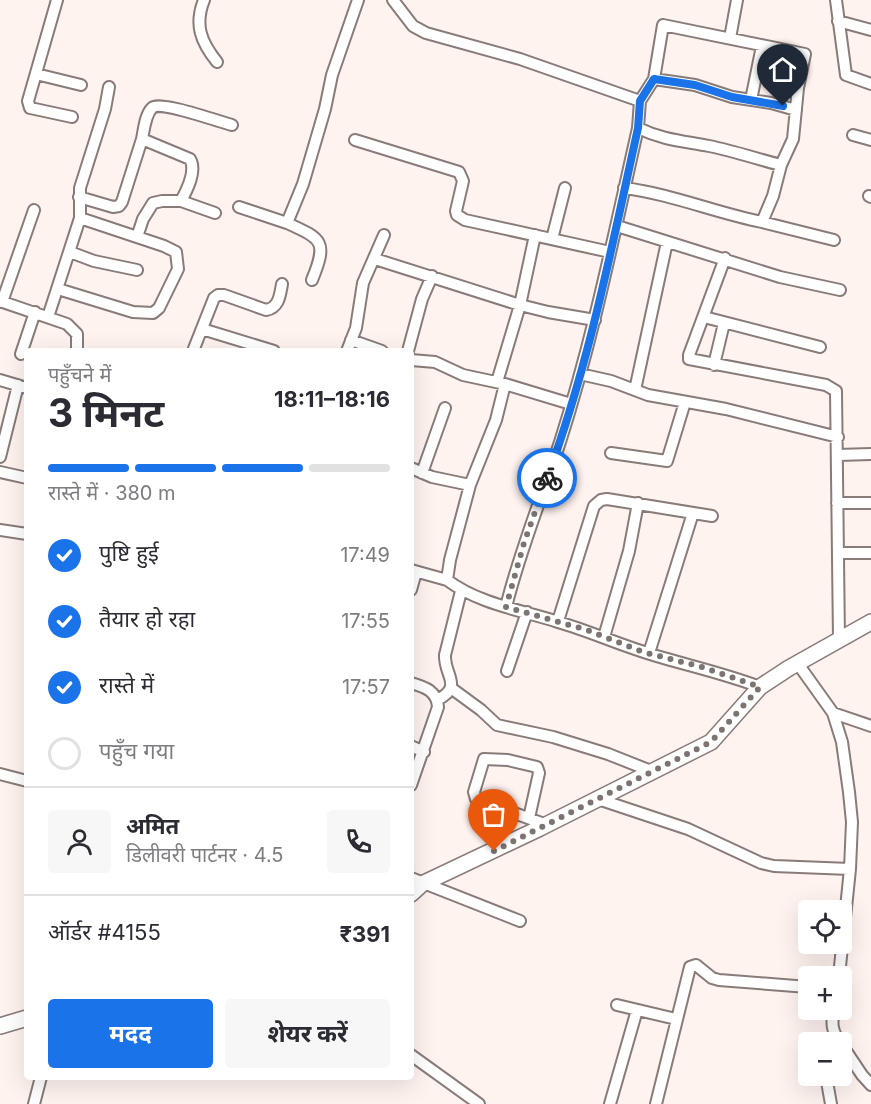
<!DOCTYPE html>
<html lang="hi">
<head>
<meta charset="utf-8">
<style>
	:root { --surface:#fff; --page:#f7f7f7; --text:#2b2b33; --muted:#7c7c81; --line:#e1e1e2; --accent:#1a73e8 }
	body { margin:0; font-family:Inter,"Noto Sans Devanagari",sans-serif; background:var(--page); color:var(--text); height:100vh; display:flex; flex-direction:column; font-size:22px; white-space:nowrap }
	* { box-sizing:border-box; margin:0 }
	p { font-size:20px; color:var(--muted) }
	.icon { flex:none; width:33px; height:33px; fill:none; stroke:currentColor; stroke-width:2; stroke-linecap:round; stroke-linejoin:round }
	.map { position:relative; flex:1; overflow:hidden }
	.drawer { position:absolute; left:24px; top:348px; width:390px; height:732px; display:flex; flex-direction:column; background:var(--surface); border-radius:6px; box-shadow:0 6px 24px #0002 }
	.drawer>* { flex:none }
	.buttons { position:absolute; left:798px; top:900px; display:grid; gap:12px }
	.buttons a { display:grid; place-items:center; width:54px; height:54px; border-radius:6px; background:var(--surface); box-shadow:0 6px 24px #0002; font-size:30px }
	.pin { position:absolute; display:grid; place-items:center; width:51px; height:51px; color:#fff; margin:-62px -26px; border-radius:50% 50% 50% 0; rotate:-45deg; box-shadow:0 0 6px #0007 }
	.pin .icon { rotate:45deg }
	.courier { position:absolute; display:grid; place-items:center; width:60px; height:60px; margin:-30px; border:4px solid #1a73e8; border-radius:50%; background:#fff; color:#222; box-shadow:0 2px 8px #0007 }
	.overview em { font-style:normal; font-weight:700 }
	.overview div { display:flex; flex-direction:column-reverse }
	.overview { display:flex; align-items:center; justify-content:space-between; height:102px; padding:0 24px }
	h1 { font-size:39px; font-weight:700; line-height:45px }
	.bar { display:grid; grid-template-columns:repeat(4,1fr); gap:9px 6px; align-content:center; height:72px; padding:0 24px }
	.bar i { height:8px; border-radius:4px; background:var(--line) }
	.bar .current { background:var(--accent) }
	.bar p { grid-column:span 4 }
	.line { display:flex; align-items:center; gap:15px; padding:0 24px; border-top:2px solid var(--line) }
	.line div { flex:1 }
	.round { display:grid; place-items:center; flex:none; width:63px; height:63px; border-radius:6px; background:var(--page) }
	ol { padding:0 24px; list-style:none }
	li { display:flex; align-items:center; gap:18px; height:66px }
	li p { margin-inline-start:auto }
	li .icon { padding:6px; border-radius:50%; background:var(--accent); color:#fff; stroke-width:4 }
	li:last-child { color:var(--muted) }
	li i { width:33px; height:33px; border:3px solid var(--line); border-radius:50% }
	.action { display:flex; gap:12px; margin-top:auto; padding:12px 24px }
	.action a { flex:1; height:69px; border-radius:6px; background:var(--accent); color:#fff; font-size:24px; font-weight:700; line-height:69px; text-align:center }
	.action a+a { background:var(--page); color:var(--text) }
	.map>svg:first-child { display:block }
</style>
</head>
<body>
<div class="map">
<svg width="871" height="1104" viewBox="0 0 871 1104">
	<rect width="100%" height="100%" fill="#fff3f0"/>
	<g fill="none" stroke-linecap="round" stroke-linejoin="round">
		<defs>
			<path id="street" d="M 57,0 L 28,101 L 30,108 L 35,109 L 72,117
				M 204,0 C 194,25 201,42 217,62
				M 393,0 L 413,26 L 426,33 L 520,59 L 640,101
				M 836,0 L 846,75 L 871,84
				M 838,21 L 871,30
				M 730,38 L 737,0
				M 36,74 L 81,85
				M 654,79 L 695,85 L 732,97 L 771,103 L 796,110
				M 751,100 L 762,46
				M 638,128 C 663,140 683,141 709,146 C 734,151 757,159 781,165
				M 853,135 L 871,140
				M 355,140 L 459,172 L 463,181 L 456,211 L 457,215 L 465,220 L 610,252
				M 869,196 L 871,197
				M 79,197 L 113,207 L 119,206 L 122,202 L 142,139
				M 181,201 L 215,213
				M 239,207 L 287,223
				M 762,222 L 834,240
				M 617,226 L 780,277 L 840,290
				M 535,235 L 520,305 L 548,312 L 595,320
				M 137,237 L 143,219 L 153,203 L 162,201 L 181,201 C 187,190 197,171 190,159 L 142,139 C 144,130 145,115 152,108 C 159,100 220,122 232,125
				M 552,239 L 565,188
				M 70,252 L 94,261 L 137,270
				M 725,258 L 689,355 L 689,359 L 826,385 L 836,391 L 839,640
				M 375,259 L 520,305 L 497,382
				M 312,280 C 328,241 322,239 287,223 L 303,184 L 325,109 L 332,75 L 358,0
				M 58,289 L 133,312 L 153,313 L 159,308 L 178,269 L 176,252 L 164,246 L 80,218
				M 0,301 L 67,324 L 77,334 L 77,351
				M 2,302 L 34,210
				M 48,317 L 80,218 L 80,188 L 105,109 L 109,87
				M 704,317 L 820,347
				M 202,329 L 274,351
				M 351,340 L 382,351
				M 193,351 L 214,298 L 218,295 L 224,295 L 266,310 C 279,308 280,295 282,284
				M 347,351 L 356,328 L 363,283 L 384,235
				M 408,351 L 422,299 L 432,276
				M 21,354 L 35,312
				M 411,360 L 435,362 L 463,375 L 505,384 L 571,404
				M 714,365 L 724,323
				M 580,374 L 611,381 L 648,395 L 726,409 L 838,437
				M 0,380 L 27,388
				M 635,390 L 667,242
				M 611,453 L 667,461 L 685,402
				M 838,455 L 871,454
				M 0,457 L 18,385
				M 411,468 L 432,477 L 470,485 L 450,560 L 447,580 C 479,604 521,610 558,622 C 586,630 613,642 641,651 C 680,664 721,672 760,687
				M 0,472 L 27,478
				M 422,473 L 445,408
				M 470,485 L 496,420 L 505,384
				M 837,503 L 871,503
				M 0,530 L 27,534
				M 838,553 L 871,553
				M 411,570 L 447,580
				M 411,590 L 416,572
				M 506,607 C 520,550 542,497 560,442 C 593,339 614,234 638,128 L 640,101 L 654,79 L 663,25 L 805,54 L 798,88 L 793,139 L 781,165 L 773,196 L 762,222 C 716,213 672,194 624,188
				M 558,621 L 594,506 L 601,500 L 607,499 L 712,516
				M 604,637 L 629,551 L 638,503
				M 649,653 L 693,513
				M 798,664 L 833,713 L 842,742 L 849,792 L 852,822 L 850,869 L 839,976
				M 507,671 L 527,612
				M 411,683 C 425,687 437,691 438,707 L 411,785
				M 451,688 L 481,710 L 497,725 L 553,737 L 608,754 L 651,771
				M 437,700 C 464,686 444,676 445,655 L 461,591
				M 833,713 L 871,726
				M 411,746 L 424,752
				M 0,774 L 27,781
				M 598,799 L 688,829 L 761,863 L 774,866 L 850,869
				M 529,818 L 539,773 L 537,767 L 508,760 L 484,759 L 474,792 L 476,799 L 547,825
				M 411,878 L 520,921
				M 617,1005 L 676,1019
				M 834,1010 C 831,1024 832,1031 840,1042
				M 842,1045 L 862,1075 L 871,1085
				M 411,1055 L 479,1104
				M 826,1076 L 831,1104
				M 34,1104 L 41,1077
				M 610,1104 L 637,1010
				M 656,1104 L 690,967 L 696,965 L 712,978 L 719,980 L 808,987"/>
			<path id="secondary" d="M 411,894 L 422,884 L 540,828 L 711,742 L 760,687 L 789,668 L 871,622
				M 0,1026 L 27,1018"/>
		</defs>
		<use href="#street" stroke="#887b78" stroke-width="14"/>
		<use href="#secondary" stroke="#887b78" stroke-width="18"/>
		<use href="#street" stroke="#fff" stroke-width="10"/>
		<use href="#secondary" stroke="#fff" stroke-width="15"/>
	</g>
	<g fill="none" stroke-linecap="round" stroke-linejoin="round">
		<path stroke="#7b7471" stroke-width="6" stroke-dasharray="0 10.8" d="M 494,851 L 711,742 L 760,687 L 702,667 L 643,652 L 587,630 L 506,607 L 524,543 L 547,478"/>
		<path stroke="#1a73e8" stroke-width="8" d="M 547,478 C 589,365 612,246 638,128 L 640,101 L 654,79 L 695,85 L 732,97 L 783,106"/>
	</g>
</svg>
<div class="buttons">
<a><svg class="icon" aria-label="locate" viewBox="0 0 24 24"><circle cx="12" cy="12" r="6"/><path d="M12 2v4M12 18v4M2 12h4M18 12h4"/></svg></a>
<a>+</a>
<a>−</a>
</div>
<div class="pin" style="left:494px;top:851px;background:#ea580c"><svg class="icon" aria-label="bag" viewBox="0 0 24 24"><path d="M5 8h14l-1 12H6zM9 8a3 3 0 0 1 6 0"/></svg></div>
<div class="pin" style="left:783px;top:106px;background:#1f2937"><svg class="icon" aria-label="home" viewBox="0 0 24 24"><path d="M3 11l9-7 9 7M6 9v11h12V9"/></svg></div>
<div class="courier" style="left:547px;top:478px"><svg class="icon" aria-label="bike" viewBox="0 0 24 24"><circle cx="6" cy="16" r="4"/><circle cx="18" cy="16" r="4"/><path d="M6 16l4-8h5l3 8M10 8l3 8H6M13 5h3"/></svg></div>
<section class="drawer">
<div class="overview"><div><h1>3 मिनट</h1><p>पहुँचने में</p></div><em>18:11–18:16</em></div>
<div class="bar"><i class="current"></i><i class="current"></i><i class="current"></i><i></i><p>रास्ते में · 380 m</p></div>
<ol>
<li><svg class="icon" aria-label="check" viewBox="0 0 24 24"><path d="M5 12l5 5 9-10"/></svg>पुष्टि हुई<p>17:49</p></li>
<li><svg class="icon" aria-label="check" viewBox="0 0 24 24"><path d="M5 12l5 5 9-10"/></svg>तैयार हो रहा<p>17:55</p></li>
<li><svg class="icon" aria-label="check" viewBox="0 0 24 24"><path d="M5 12l5 5 9-10"/></svg>रास्ते में<p>17:57</p></li>
<li><i></i>पहुँच गया</li>
</ol>
<div class="line" style="height:108px"><a class="round"><svg class="icon" aria-label="person" viewBox="0 0 24 24"><circle cx="12" cy="8" r="4"/><path d="M4 21q1-7 8-7t8 7"/></svg></a><div><b>अमित</b><p>डिलीवरी पार्टनर · 4.5</p></div><a class="round"><svg class="icon" aria-label="phone" viewBox="0 0 24 24"><path d="M5 4h4l2 5-3 2q2 4 5 5l2-3 5 2v4C11 20 4 13 5 4z"/></svg></a></div>
<div class="line" style="height:78px"><div>ऑर्डर #4155</div><b>₹391</b></div>
<div class="action"><a>मदद</a><a>शेयर करें</a></div>
</section>
</div>
</body>
</html>
